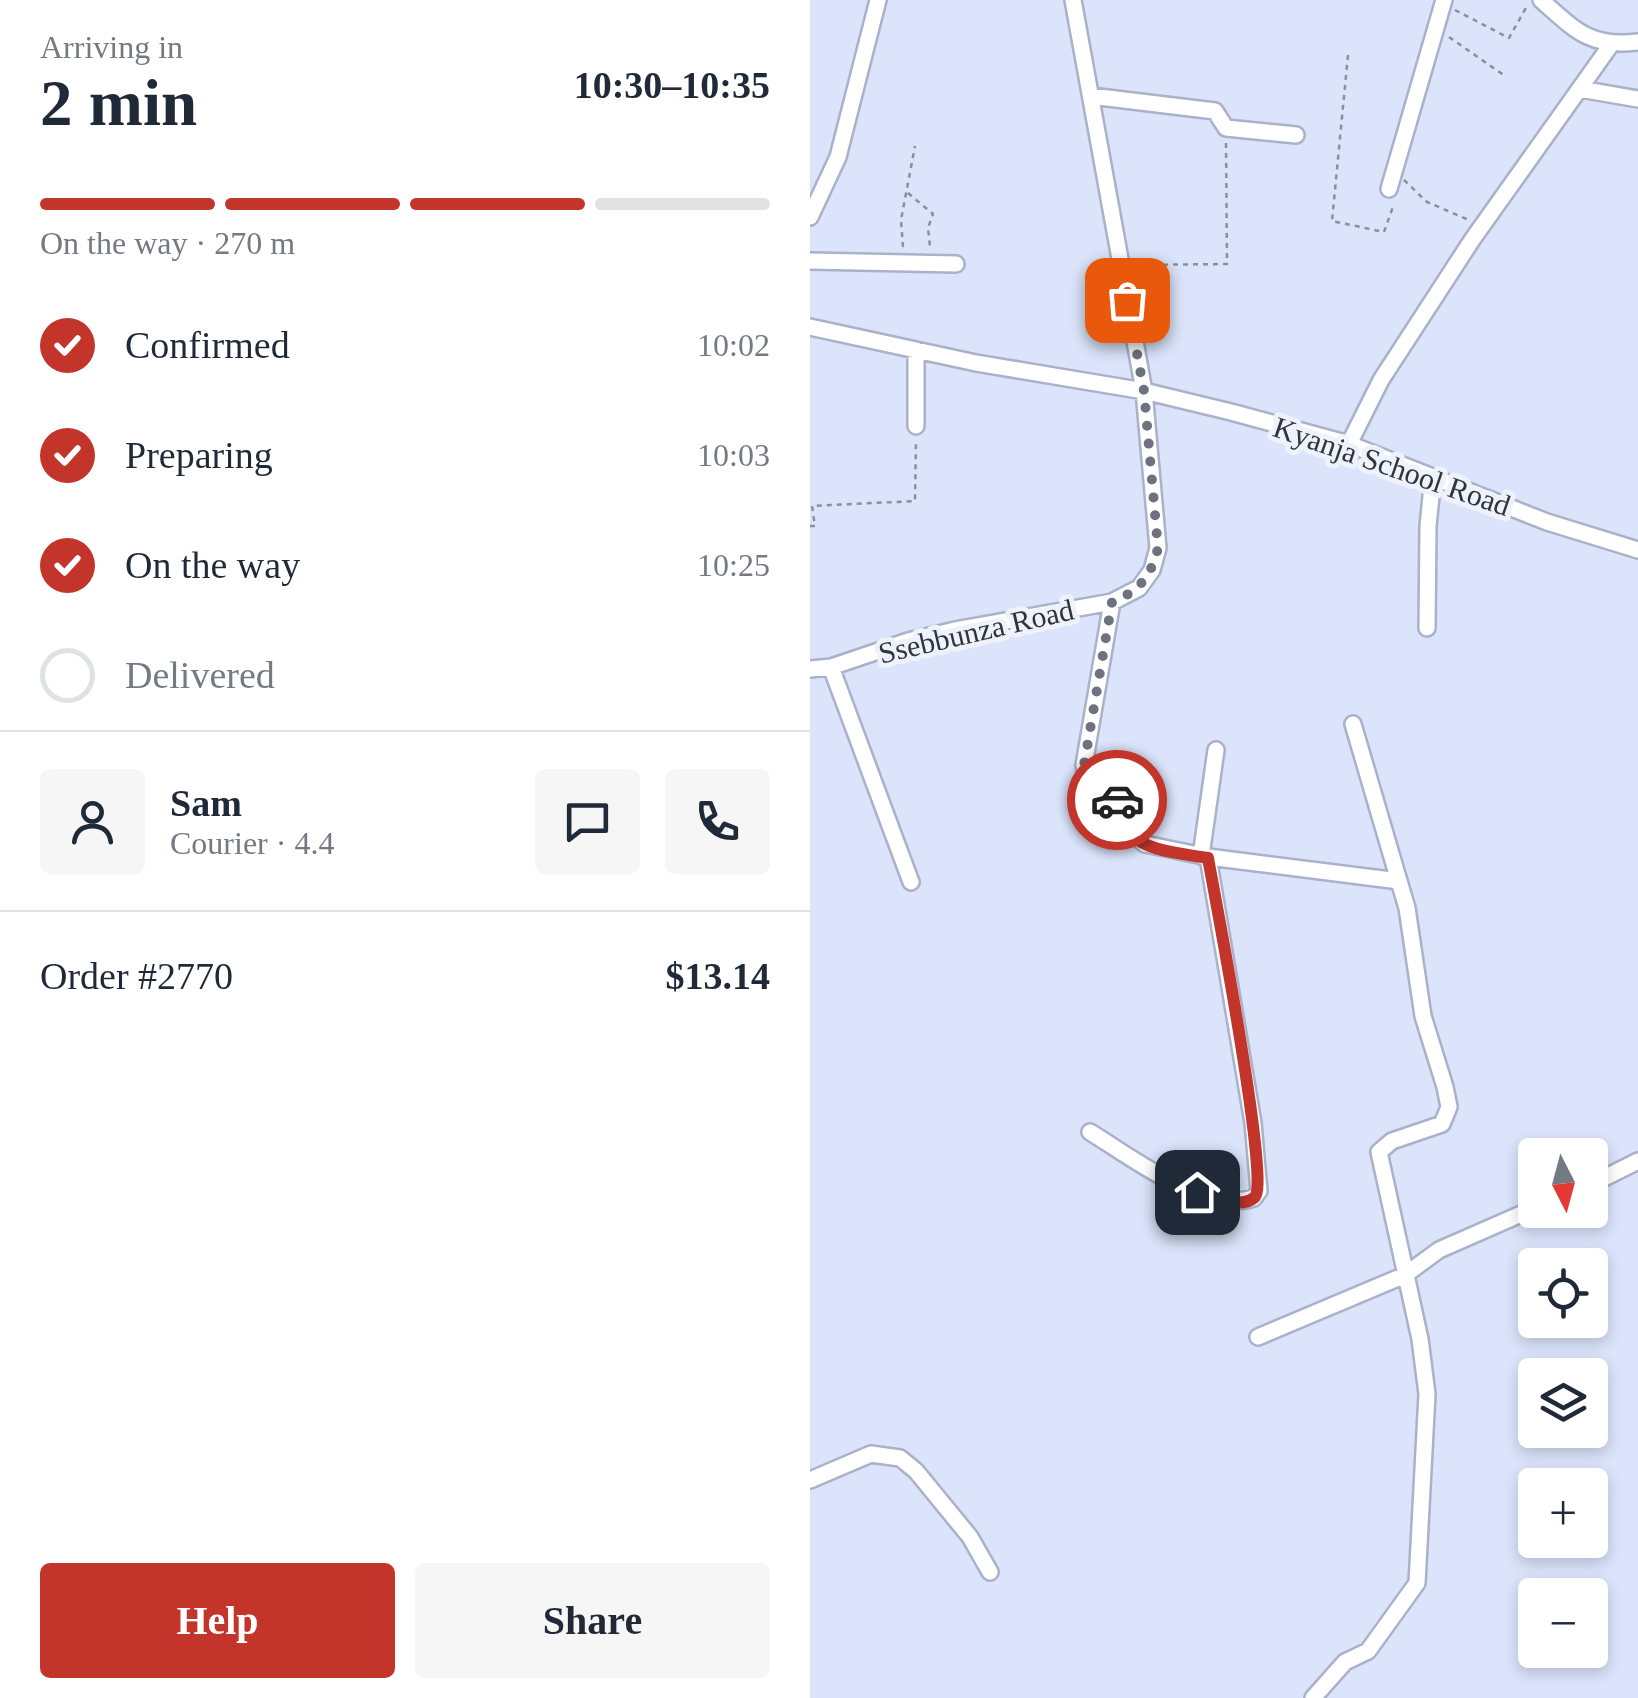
<!DOCTYPE html>
<html lang="en">
<head>
<meta charset="utf-8">
<style>
	:root { --surface:#fff; --page:#f6f6f7; --text:#1f2937; --muted:#747a83; --line:#e0e1e3; --accent:#c3352b }
	body { margin:0; font-family:Georgia,serif; background:var(--page); color:var(--text); height:100vh; display:flex; flex-direction:column; font-size:38px; white-space:nowrap }
	* { box-sizing:border-box; margin:0 }
	p { font-size:32px; color:var(--muted) }
	.icon { flex:none; width:55px; height:55px; fill:none; stroke:currentColor; stroke-width:2; stroke-linecap:round; stroke-linejoin:round }
	.map { position:relative; flex:1; overflow:hidden }
	.sheet { display:flex; flex-direction:column; background:var(--surface); width:810px }
	.sheet>* { flex:none }
	.needle { width:65px; rotate:174deg }
	.controls { position:absolute; left:708px; top:1138px; display:grid; gap:20px }
	.controls a { display:grid; place-items:center; width:90px; height:90px; border-radius:10px; background:var(--surface); box-shadow:0 5px 15px #0003; font-size:50px }
	.pin { position:absolute; display:grid; place-items:center; width:85px; height:85px; color:#fff; margin:-42px; border-radius:20px; box-shadow:0 5px 15px #0006 }
	.courier { position:absolute; display:grid; place-items:center; width:100px; height:100px; margin:-50px; border:8px solid #c3352b; border-radius:50%; background:#fff; color:#222; box-shadow:0 2px 12px #0007 }
	.head em { font-style:normal; font-weight:700 }
	.head div { display:flex; flex-direction:column-reverse }
	.head { display:flex; align-items:center; justify-content:space-between; height:170px; padding:0 40px }
	h1 { font-size:65px; font-weight:700; line-height:75px }
	.bar { display:grid; grid-template-columns:repeat(4,1fr); gap:15px 10px; align-content:center; height:120px; padding:0 40px }
	.bar i { height:12px; border-radius:8px; background:var(--line) }
	.bar .selected { background:var(--accent) }
	.bar p { grid-column:span 4 }
	.line { display:flex; align-items:center; gap:25px; padding:0 40px; border-top:2px solid var(--line) }
	.line div { flex:1 }
	.round { display:grid; place-items:center; flex:none; width:105px; height:105px; border-radius:10px; background:var(--page) }
	ol { padding:0 40px; list-style:none }
	li { display:flex; align-items:center; gap:30px; height:110px }
	li p { margin-inline-start:auto }
	li .icon { padding:10px; border-radius:50%; background:var(--accent); color:#fff; stroke-width:4 }
	li:last-child { color:var(--muted) }
	li i { width:55px; height:55px; border:5px solid var(--line); border-radius:50% }
	.button { display:flex; gap:20px; margin-top:auto; padding:20px 40px }
	.button a { flex:1; height:115px; border-radius:10px; background:var(--accent); color:#fff; font-size:40px; font-weight:700; line-height:115px; text-align:center }
	.button a+a { background:var(--page); color:var(--text) }
	main { display:flex; flex:1; min-height:0 }
	.map>svg:first-child { display:block }
</style>
</head>
<body>
<main>
<section class="sheet">
<div class="head"><div><h1>2 min</h1><p>Arriving in</p></div><em>10:30–10:35</em></div>
<div class="bar"><i class="selected"></i><i class="selected"></i><i class="selected"></i><i></i><p>On the way · 270 m</p></div>
<ol>
<li><svg class="icon" aria-label="check" viewBox="0 0 24 24"><path d="M5 12l5 5 9-10"/></svg>Confirmed<p>10:02</p></li>
<li><svg class="icon" aria-label="check" viewBox="0 0 24 24"><path d="M5 12l5 5 9-10"/></svg>Preparing<p>10:03</p></li>
<li><svg class="icon" aria-label="check" viewBox="0 0 24 24"><path d="M5 12l5 5 9-10"/></svg>On the way<p>10:25</p></li>
<li><i></i>Delivered</li>
</ol>
<div class="line" style="height:180px"><a class="round"><svg class="icon" aria-label="person" viewBox="0 0 24 24"><circle cx="12" cy="8" r="4"/><path d="M4 21q1-7 8-7t8 7"/></svg></a><div><b>Sam</b><p>Courier · 4.4</p></div><a class="round"><svg class="icon" aria-label="chat" viewBox="0 0 24 24"><path d="M4 5h16v11H9l-5 4z"/></svg></a><a class="round"><svg class="icon" aria-label="phone" viewBox="0 0 24 24"><path d="M5 4h4l2 5-3 2q2 4 5 5l2-3 5 2v4C11 20 4 13 5 4z"/></svg></a></div>
<div class="line" style="height:130px"><div>Order #2770</div><b>$13.14</b></div>
<div class="button"><a>Help</a><a>Share</a></div>
</section>
<div class="map">
<svg width="828" height="1698" viewBox="0 0 828 1698">
	<rect width="100%" height="100%" fill="#dbe4fb"/>
	<g fill="none" stroke-linecap="round" stroke-linejoin="round">
		<defs>
			<path id="minor" d="M 731,0 C 765,30 780,48 828,42
				M 770,89 L 828,99
				M 281,96 L 405,111 L 416,128 L 486,135
				M 579,189 L 634,0
				M 0,217 L 28,157 L 68,0
				M 0,261 L 146,264
				M 0,327 L 166,363 L 334,391 L 421,412 L 539,444 L 737,522 L 828,550
				M 106,350 L 106,426
				M 539,444 L 571,380 L 662,240 L 800,46
				M 302,602 L 274,765 L 277,780 L 308,801 L 321,833 L 335,844 L 398,857 L 589,881 L 597,908 L 613,1016 L 635,1087 L 639,1107 L 632,1124 L 582,1141 L 569,1152 L 610,1339 L 617,1394 L 607,1583 L 558,1651 L 535,1662 L 503,1698
				M 617,628 L 618,526 L 623,477
				M 21,667 L 101,882
				M 0,669 L 21,667 L 98,641 L 145,630 L 302,602 L 329,588 L 342,570 L 348,548 L 334,391 L 263,0
				M 543,724 L 589,881
				M 391,856 L 406,750
				M 280,1132 C 321,1157 394,1214 444,1198 L 449,1191 L 443,1123 L 398,857
				M 780,1185 L 828,1161
				M 448,1337 L 595,1275 L 629,1250 L 725,1208
				M 0,1480 L 61,1454 L 90,1458 L 106,1471 L 160,1537 L 180,1572"/>
		</defs>
		<use href="#minor" stroke="#a9b2c8" stroke-width="20"/>
		<path stroke="#888f9f" stroke-width="2.5" stroke-dasharray="5 5" stroke-linecap="butt" d="M 645,10 L 699,38 L 717,6
			M 639,37 L 695,76
			M 538,55 L 522,221 L 574,232 L 584,204
			M 594,180 L 617,202 L 659,220
			M 98,193 L 123,214 L 118,228 L 120,247
			M 93,247 L 91,220 L 105,146
			M 323,265 L 417,264 L 416,141
			M 0,526 L 5,526 L 2,506 L 105,501 L 106,441"/>
		<use href="#minor" stroke="#fff" stroke-width="15"/>
	</g>
	<g fill="none" stroke-linecap="round" stroke-linejoin="round">
		<path stroke="#6c7280" stroke-width="10" stroke-dasharray="0 18" d="M 307,800 L 277,780 L 274,765 L 302,602 C 330,591 341,576 348,548 L 334,391 L 317,300"/>
		<path stroke="#c3352b" stroke-width="12" d="M 307,800 C 315,810 315,820 320,831 C 331,852 377,854 398,858 C 405,897 460,1182 445,1197 C 431,1210 402,1197 387,1192"/>
	</g>
	<g text-anchor="middle" dominant-baseline="central" stroke-width="10" stroke-linejoin="round" paint-order="stroke">
		<g font-size="30" fill="#30343d" stroke="#eef2fb">
			<text transform="translate(582 466) rotate(19)">Kyanja School Road</text>
			<text transform="translate(166 631) rotate(-13)">Ssebbunza Road</text>
		</g>
	</g>
</svg>
<div class="controls">
<a><svg class="needle" viewBox="-14 -14 28 28"><path d="M0-13l5 13h-10z" fill="#e53935"/><path d="M0 13l5-13h-10z" fill="#747a83"/></svg></a>
<a><svg class="icon" aria-label="locate" viewBox="0 0 24 24"><circle cx="12" cy="12" r="6"/><path d="M12 2v4M12 18v4M2 12h4M18 12h4"/></svg></a>
<a><svg class="icon" aria-label="layers" viewBox="0 0 24 24"><path d="M12 4l9 5-9 5-9-5zM3 14l9 5 9-5"/></svg></a>
<a>+</a>
<a>−</a>
</div>
<div class="pin" style="left:317px;top:300px;background:#ea580c"><svg class="icon" aria-label="bag" viewBox="0 0 24 24"><path d="M5 8h14l-1 12H6zM9 8a3 3 0 0 1 6 0"/></svg></div>
<div class="pin" style="left:387px;top:1192px;background:#1f2937"><svg class="icon" aria-label="home" viewBox="0 0 24 24"><path d="M3 11l9-7 9 7M6 9v11h12V9"/></svg></div>
<div class="courier" style="left:307px;top:800px"><svg class="icon" aria-label="car" viewBox="0 0 24 24"><path d="M5 17H2v-5l4-1 3-4h7l3 4 3 1v5h-3M9 17h6M6 11h13"/><circle cx="7" cy="17" r="2"/><circle cx="17" cy="17" r="2"/></svg></div>
</div>
</main>
</body>
</html>
